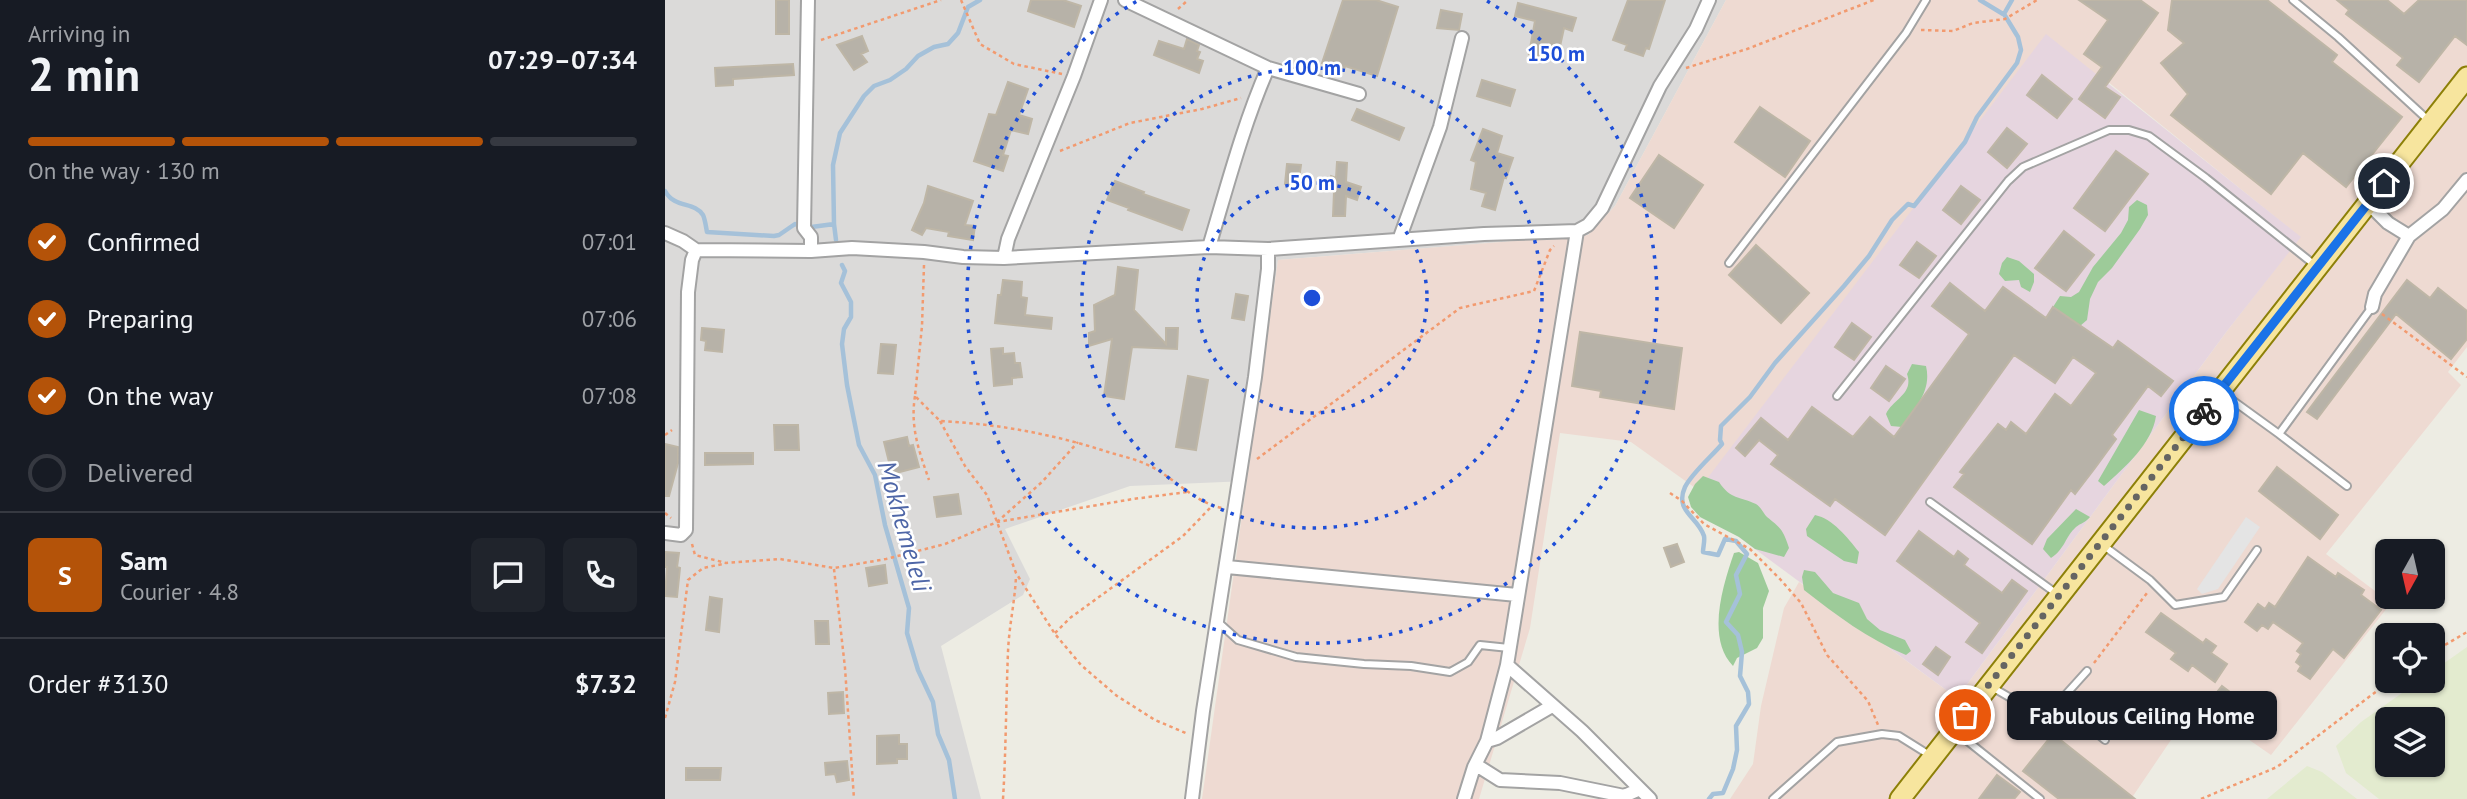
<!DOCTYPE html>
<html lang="en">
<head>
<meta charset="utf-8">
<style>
	:root { --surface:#171b24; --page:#20242c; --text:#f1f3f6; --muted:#9ea1a6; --line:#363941; --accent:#b45309 }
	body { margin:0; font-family:"PT Sans",sans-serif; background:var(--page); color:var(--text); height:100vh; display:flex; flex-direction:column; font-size:26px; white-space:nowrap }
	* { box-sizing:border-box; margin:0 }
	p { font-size:23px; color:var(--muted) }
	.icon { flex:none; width:38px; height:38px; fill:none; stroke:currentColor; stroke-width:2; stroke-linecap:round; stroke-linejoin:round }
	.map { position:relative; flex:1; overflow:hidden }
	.drawer { display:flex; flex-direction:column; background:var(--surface); width:665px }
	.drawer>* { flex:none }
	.needle { width:46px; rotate:188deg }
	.tools { position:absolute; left:1710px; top:539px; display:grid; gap:14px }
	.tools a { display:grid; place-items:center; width:70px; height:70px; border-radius:10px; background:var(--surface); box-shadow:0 2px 5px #0004; font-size:35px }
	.pin { position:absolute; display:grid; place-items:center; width:60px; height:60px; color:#fff; margin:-30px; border:4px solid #fff; border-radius:50%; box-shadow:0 2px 7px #0007 }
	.courier { position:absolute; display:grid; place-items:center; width:70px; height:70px; margin:-35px; border:5px solid #1a73e8; border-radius:50%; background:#fff; color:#222; box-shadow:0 2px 9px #0007 }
	.bubble { position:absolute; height:49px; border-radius:10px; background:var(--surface); box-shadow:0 2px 5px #0004; font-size:23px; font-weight:800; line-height:49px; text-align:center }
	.overview em { font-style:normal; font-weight:800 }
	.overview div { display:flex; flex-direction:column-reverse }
	.overview { display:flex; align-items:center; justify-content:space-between; height:119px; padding:0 28px }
	h1 { font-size:46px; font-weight:800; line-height:52px }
	.bar { display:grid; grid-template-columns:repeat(4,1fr); gap:10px 7px; align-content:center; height:84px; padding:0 28px }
	.bar i { height:9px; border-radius:5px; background:var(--line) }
	.bar .active { background:var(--accent) }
	.bar p { grid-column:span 4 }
	.line { display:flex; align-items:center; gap:18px; padding:0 28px; border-top:2px solid var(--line) }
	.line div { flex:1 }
	.round { display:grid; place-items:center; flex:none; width:74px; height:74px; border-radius:10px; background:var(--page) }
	ol { padding:0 28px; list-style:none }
	li { display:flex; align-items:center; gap:21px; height:77px }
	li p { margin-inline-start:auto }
	li .icon { padding:7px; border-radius:50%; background:var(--accent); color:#fff; stroke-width:4 }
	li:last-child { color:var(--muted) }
	li i { width:38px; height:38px; border:4px solid var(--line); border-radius:50% }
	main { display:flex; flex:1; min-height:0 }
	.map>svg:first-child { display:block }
</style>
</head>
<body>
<main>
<section class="drawer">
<div class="overview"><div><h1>2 min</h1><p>Arriving in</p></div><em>07:29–07:34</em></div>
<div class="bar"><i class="active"></i><i class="active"></i><i class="active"></i><i></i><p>On the way · 130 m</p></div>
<ol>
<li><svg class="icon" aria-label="check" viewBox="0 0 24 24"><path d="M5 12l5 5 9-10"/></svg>Confirmed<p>07:01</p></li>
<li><svg class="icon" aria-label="check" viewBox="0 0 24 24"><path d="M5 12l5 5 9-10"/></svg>Preparing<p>07:06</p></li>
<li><svg class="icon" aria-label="check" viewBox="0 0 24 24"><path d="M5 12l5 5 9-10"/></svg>On the way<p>07:08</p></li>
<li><i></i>Delivered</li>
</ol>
<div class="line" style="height:126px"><b class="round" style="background:var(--accent);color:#fff">S</b><div><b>Sam</b><p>Courier · 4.8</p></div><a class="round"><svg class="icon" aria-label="chat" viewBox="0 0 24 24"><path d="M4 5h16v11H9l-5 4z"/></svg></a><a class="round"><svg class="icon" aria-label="phone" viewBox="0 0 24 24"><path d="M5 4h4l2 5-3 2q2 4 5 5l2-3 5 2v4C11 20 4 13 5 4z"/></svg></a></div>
<div class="line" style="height:91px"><div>Order #3130</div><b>$7.32</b></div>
</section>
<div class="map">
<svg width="1802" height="799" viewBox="0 0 1802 799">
	<rect width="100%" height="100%" fill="#edece3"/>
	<path fill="#dbdad9" d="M 0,0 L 1061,0 L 950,206 L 923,235 L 613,260 L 582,481 L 465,486 L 340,529 L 365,579 L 358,595 L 276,646 L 316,799 L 0,799 Z"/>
	<path fill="#eedad2" d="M 1061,0 L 1802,0 L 1802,347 L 1783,372 L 1796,385 L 1661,554 L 1726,603 L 1606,755 L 1531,703 L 1466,799 L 1065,799 L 1088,764 L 1096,706 L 1119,608 L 1134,582 L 1292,698 L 1562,331 L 1635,237 L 1432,73 L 1033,490 L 966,442 L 895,433 L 865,628 L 814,799 L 537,799 L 613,260 L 923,235 L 950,206 Z"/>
	<path fill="#e6d5df" d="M 1381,34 L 1636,237 L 1562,331 L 1292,698 L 1025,501 Z"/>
	<path fill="#e3ebcf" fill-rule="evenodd" d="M 1802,647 L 1802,799 L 1714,799 L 1681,773 L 1671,746 L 1696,722 L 1754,681 L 1768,681 L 1768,671 ZM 1722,719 L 1768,719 L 1768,765 L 1722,765 Z
		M 1642,766 L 1657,772 L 1692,799 L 1602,799 Z"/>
	<path fill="#9dcb99" d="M 1472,200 L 1482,205 L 1483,215 L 1475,229 L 1447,268 L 1433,282 L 1425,299 L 1422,320 L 1415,326 L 1388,307 L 1395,296 L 1406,297 L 1414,292 L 1428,267 L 1456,233 L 1463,220 L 1464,207 Z
		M 1342,257 L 1354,261 L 1369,274 L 1369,282 L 1365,292 L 1356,287 L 1354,280 L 1340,281 L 1334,274 L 1337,263 Z
		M 1247,364 L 1261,366 C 1267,391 1250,408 1237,427 L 1226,426 L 1221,414 C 1228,399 1249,394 1242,374 Z
		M 1474,410 L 1491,416 C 1487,444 1460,467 1439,486 L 1433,481 Z
		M 1038,476 L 1054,482 C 1066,500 1074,496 1091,504 C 1096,507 1098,513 1102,517 C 1116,528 1118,530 1124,548 L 1119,557 L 1090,549 L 1074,537 L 1035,517 L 1026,507 L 1023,497 L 1030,484 Z
		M 1411,509 L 1425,517 C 1420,523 1416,523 1411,527 C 1400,537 1400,549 1386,558 L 1378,549 L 1382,539 Z
		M 1150,515 C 1168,519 1182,537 1194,552 L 1192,564 L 1179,561 L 1142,536 L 1141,529 Z
		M 1074,552 L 1093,563 L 1104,591 L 1098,608 L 1098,638 L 1092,648 L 1072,658 L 1068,666 C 1041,638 1058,585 1069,553 Z
		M 1139,570 L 1150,572 L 1168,593 L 1194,603 L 1202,619 L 1215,630 L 1240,640 L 1246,651 L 1241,655 C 1203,639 1171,615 1139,590 L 1137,577 Z"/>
	<path fill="#e4e4e4" d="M 1581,517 L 1595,527 L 1553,589 L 1537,594 L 1532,589 Z"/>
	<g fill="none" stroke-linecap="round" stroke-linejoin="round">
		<path stroke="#a5c1d9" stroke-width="4.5" d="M 1315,0 L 1338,14
			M 0,191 C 10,209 29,201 38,215 C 40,219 41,227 42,232 L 109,236 L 114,235 L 130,224 L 139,228 L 169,224 L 171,240
			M 169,224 L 168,165 L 175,133 L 199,96 L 209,86 L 225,80 L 241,69 L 253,56 L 269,47 L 283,44 L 293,33 L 303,7 L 315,0
			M 177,265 L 180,271 L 176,283 L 186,302 L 186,317 L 179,329 L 177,344 L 182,385 L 194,445 L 210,475 L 220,525 L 244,608 L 242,633 L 253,670 L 268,702 L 273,734 L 284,760 L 290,799
			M 1044,799 L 1048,794 L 1058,793 L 1068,769 L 1072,750 L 1071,726 L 1084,704 L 1083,692 L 1075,676 L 1077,652 L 1073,635 L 1061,622 L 1075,594 L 1071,575 L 1082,554 L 1071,541 L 1060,539 L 1053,555 L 1038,552 C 1038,547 1040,541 1039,536 C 1033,517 1009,511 1020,487 C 1027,473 1047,456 1057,444 L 1055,440 L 1056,426 L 1085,397 L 1110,363 L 1179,286 L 1204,256 L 1227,220 L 1243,204 L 1249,206 L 1300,142 L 1312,117 L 1352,63 L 1356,50 L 1353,37 L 1339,14 L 1347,0"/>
	</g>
	<path fill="#b7b2a8" stroke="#beb6a6" stroke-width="2" d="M 111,0 L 124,0 L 124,34 L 111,34 Z
		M 366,0 L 398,0 L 416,6 L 409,27 L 363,11 Z
		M 678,0 L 711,0 L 733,7 L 712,76 L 680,66 L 679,70 L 657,63 Z
		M 963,0 L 1000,0 L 984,49 L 981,48 L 978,56 L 960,50 L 962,45 L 948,40 Z
		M 1414,0 L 1475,0 L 1493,13 L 1440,87 L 1455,97 L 1440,118 L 1414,99 L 1437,67 L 1419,54 L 1443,20 Z
		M 1507,0 L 1602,0 L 1672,55 L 1667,62 L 1737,117 L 1681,187 L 1638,153 L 1606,194 L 1506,115 L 1523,94 L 1496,63 L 1519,43 L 1503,30 Z
		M 1672,0 L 1722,0 L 1739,14 L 1754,0 L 1802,0 L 1802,45 L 1790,36 L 1754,82 L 1732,65 L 1738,58 L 1681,14 L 1684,10 Z
		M 853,3 L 911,18 L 907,31 L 899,28 L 892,60 L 864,54 L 870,21 L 850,16 Z
		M 776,10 L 797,14 L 794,30 L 772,28 Z
		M 197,36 L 203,51 L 196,54 L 202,62 L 189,70 L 172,45 Z
		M 522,39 L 534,45 L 532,51 L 535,52 L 532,59 L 538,61 L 534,73 L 489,55 L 494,41 L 519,49 Z
		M 128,64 L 129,75 L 68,79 L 68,85 L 51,86 L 50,68 Z
		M 1377,75 L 1407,99 L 1392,118 L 1362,95 Z
		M 817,80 L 850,90 L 845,106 L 812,96 Z
		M 343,82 L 363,89 L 354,115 L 367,119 L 363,134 L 346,130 L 338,155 L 343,156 L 338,171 L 309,161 L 324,114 L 331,115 Z
		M 1095,107 L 1145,141 L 1120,177 L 1070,142 Z
		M 692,109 L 739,128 L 734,140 L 687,120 Z
		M 1342,128 L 1362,144 L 1342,168 L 1323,152 Z
		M 818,129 L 837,136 L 832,153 L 848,158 L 841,178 L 839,177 L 830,210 L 817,206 L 821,193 L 806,189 L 811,162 L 806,160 Z
		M 1451,151 L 1483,174 L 1440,231 L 1409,208 Z
		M 994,155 L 1038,185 L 1009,228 L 965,198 Z
		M 672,162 L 682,163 L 681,182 L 696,187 L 692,200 L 681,196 L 680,216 L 668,216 L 669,192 L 661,189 L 666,176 L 671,178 Z
		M 622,164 L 636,165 L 633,186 L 620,184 Z
		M 450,181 L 479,192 L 478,194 L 524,210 L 517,230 L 463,210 L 464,208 L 442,200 Z
		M 263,186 L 308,201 L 300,225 L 310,226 L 308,240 L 283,236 L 284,232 L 261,228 L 257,235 L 247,230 L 259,203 Z
		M 1296,186 L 1315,200 L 1296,224 L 1278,210 Z
		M 1399,231 L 1429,255 L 1401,291 L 1370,268 Z
		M 1252,242 L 1271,256 L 1254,278 L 1235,265 Z
		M 1091,245 L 1144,293 L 1116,323 L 1064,275 Z
		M 453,267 L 473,270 L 469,310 L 501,344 L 501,328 L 513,328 L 512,349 L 467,347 L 459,399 L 439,396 L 447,339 L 424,346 L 424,333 L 430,331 L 429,305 L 450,295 Z
		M 338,280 L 357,282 L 356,297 L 362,298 L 360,315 L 387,318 L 386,329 L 330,323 L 333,295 L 336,295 Z
		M 1742,280 L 1765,298 L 1773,288 L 1802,311 L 1802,339 L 1786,359 L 1731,314 L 1652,419 L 1642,412 Z
		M 1285,283 L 1320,311 L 1338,287 L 1381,318 L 1388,307 L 1448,348 L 1453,341 L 1508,381 L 1496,396 L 1483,386 L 1447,435 L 1451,439 L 1430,468 L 1410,494 L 1406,490 L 1367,544 L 1289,487 L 1299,474 L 1295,472 L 1333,424 L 1341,430 L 1346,422 L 1361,434 L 1390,394 L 1406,406 L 1431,373 L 1408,357 L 1390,383 L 1349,355 L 1220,535 L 1170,499 L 1165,506 L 1106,464 L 1113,455 L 1094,440 L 1080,456 L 1071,448 L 1096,418 L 1123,440 L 1147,407 L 1188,437 L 1205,417 L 1229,437 L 1304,334 L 1267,306 Z
		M 571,294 L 583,296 L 579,320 L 567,318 Z
		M 1187,323 L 1206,337 L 1189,360 L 1170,347 Z
		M 37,328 L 59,330 L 57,352 L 40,350 L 41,341 L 36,340 Z
		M 915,332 L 1017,348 L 1009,409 L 935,397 L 936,391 L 907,386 Z
		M 216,344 L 231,345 L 228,374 L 213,373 Z
		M 338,348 L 338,354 L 349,353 L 350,363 L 355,363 L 357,377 L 347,378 L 347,384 L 329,386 L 326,349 Z
		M 1221,366 L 1240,379 L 1224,401 L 1206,388 Z
		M 523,376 L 543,380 L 531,450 L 511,447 Z
		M 109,425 L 133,425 L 134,450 L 110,450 Z
		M 242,437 L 244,446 L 248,445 L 254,467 L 227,474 L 219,442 Z
		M 0,444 L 13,447 L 13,463 L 4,496 L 0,496 Z
		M 40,453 L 88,453 L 88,464 L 40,465 Z
		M 1612,467 L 1673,515 L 1655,539 L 1594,491 Z
		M 293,494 L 296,514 L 272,517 L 269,497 Z
		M 1254,531 L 1289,557 L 1293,551 L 1303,559 L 1299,565 L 1337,593 L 1347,580 L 1362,591 L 1317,653 L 1301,642 L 1315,623 L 1232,561 Z
		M 1012,544 L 1019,562 L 1006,567 L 999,548 Z
		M 0,552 L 14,553 L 12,567 L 15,568 L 12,597 L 0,596 L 2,567 L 0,567 Z
		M 1643,557 L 1671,577 L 1673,573 L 1699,590 L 1696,595 L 1716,610 L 1679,658 L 1668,649 L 1645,679 L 1633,671 L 1636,666 L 1631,662 L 1636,654 L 1632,651 L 1638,643 L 1608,622 L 1603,629 L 1597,625 L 1592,631 L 1580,622 L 1593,604 L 1600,609 L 1604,603 L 1610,607 Z
		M 220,565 L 222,583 L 204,586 L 201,568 Z
		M 45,597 L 57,599 L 54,632 L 41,630 Z
		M 1496,613 L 1538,643 L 1541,639 L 1551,646 L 1546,653 L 1562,664 L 1550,682 L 1527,665 L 1523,671 L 1506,659 L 1511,653 L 1481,632 Z
		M 150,621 L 163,621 L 164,644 L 151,644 Z
		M 1271,647 L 1285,657 L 1273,675 L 1258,664 Z
		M 1557,686 L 1590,711 L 1579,726 L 1545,701 Z
		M 178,692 L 179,713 L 164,714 L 163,693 Z
		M 1388,734 L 1470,799 L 1394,799 L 1358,771 Z
		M 234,735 L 234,744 L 242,744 L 242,759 L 232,759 L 232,763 L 212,764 L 212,736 Z
		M 182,761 L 184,780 L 172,782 L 170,774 L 161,775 L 160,763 Z
		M 21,768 L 56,768 L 55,780 L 21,780 Z
		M 1332,775 L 1355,792 L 1349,799 L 1314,799 Z"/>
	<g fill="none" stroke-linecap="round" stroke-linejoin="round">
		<defs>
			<path id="lane" d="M 1628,0 L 1673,37 L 1763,120
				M 1064,263 L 1241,33 L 1261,0
				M 1556,392 L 1614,434 L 1682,486
				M 1172,396 L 1343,181 L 1358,167 L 1444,130 L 1464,130 L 1484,136 L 1541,178 L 1651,266
				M 1614,434 L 1707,307
				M 1265,502 L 1392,594
				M 1439,546 L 1485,580 L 1510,605 L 1559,597 L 1592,550
				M 553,622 L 573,640 L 631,657 L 699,664 L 746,666 L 785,672 L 803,662 L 815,645 L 844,648
				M 1325,686 L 1344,697 L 1394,702 L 1422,671
				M 1394,702 L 1440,740
				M 1290,731 L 1375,799
				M 1108,799 L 1172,742 L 1217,734 L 1234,736 L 1266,756"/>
			<path id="street" d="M 143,0 L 139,228 L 146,237 L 146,251
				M 460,0 L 603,68 L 694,94
				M 1703,203 L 1723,223 L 1744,236
				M 0,233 L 18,241 L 31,250 L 146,251 L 187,248 L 259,252 L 298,257 L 339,258 L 544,247 L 603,249 L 819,234 L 912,231 L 923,225 L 937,208 L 995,86 L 1031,29 L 1044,0
				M 734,240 L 775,127 L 797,38
				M 544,247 C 562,187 578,125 603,68
				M 339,258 L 343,239 L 409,76 L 436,0
				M 1707,307 L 1710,294 L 1744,236 L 1778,209 L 1802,180
				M 0,533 L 16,535 L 21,530 L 23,292 L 27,260 L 31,250
				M 562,567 L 852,595
				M 842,665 L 917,731 L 985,799
				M 822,741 L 832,738 L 887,706
				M 809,767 L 816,768 L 835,780 L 895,783 L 959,796 L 975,789
				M 527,799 L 538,711 L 590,377 L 603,269 L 603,249
				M 799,799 L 809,767 L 822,741 L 842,665 L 912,231"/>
			<path id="primary" d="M 1235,799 L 1802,77"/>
		</defs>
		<use href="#lane" stroke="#a3a3a3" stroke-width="10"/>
		<use href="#street" stroke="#a3a3a3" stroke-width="16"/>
		<use href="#primary" stroke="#8d8008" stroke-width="23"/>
		<path stroke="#f29a6f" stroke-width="2.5" stroke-dasharray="3.5 3.5" stroke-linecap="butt" d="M 296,0 L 315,44 L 349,64 L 397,74
			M 513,9 L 523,0
			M 1256,30 L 1288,31 L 1308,23 L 1340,19 L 1372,0
			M 156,40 L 276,0
			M 1021,68 L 1082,49 L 1209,0
			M 395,151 L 465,123 L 537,109 L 576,98
			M 259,265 L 257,326 L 250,396 L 275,421 C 333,424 388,434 443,452 C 456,456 471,459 483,465 C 509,477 528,502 557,508
			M 1717,314 L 1802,377
			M 250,396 C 245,427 254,451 264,480
			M 275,421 L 300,466 L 322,495 L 351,573 L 390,634 L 416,665 L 452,696 L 490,720 L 523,734
			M 0,435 L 7,430
			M 592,459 L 795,308 L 869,291 L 885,250 L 889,246
			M 1005,493 L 1017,501 L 1039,524 L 1085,549 L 1115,579 L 1136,603 L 1162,655 L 1203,701 L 1213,725
			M 0,513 L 6,518
			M 332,522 L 377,482 L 413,442
			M 27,544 L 30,555 L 61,563 L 115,559 L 169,568 L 221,559 L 280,544 L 332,522 L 468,499 L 522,492
			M 169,569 L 180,668 L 189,799
			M 390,633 L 405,618 L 518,536 L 547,506
			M 1768,652 L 1802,632
			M 1429,663 L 1482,593
			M 0,718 L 10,682 L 23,580 L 38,568 L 58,564
			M 338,799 C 341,750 341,701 343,652 C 344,626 350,601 351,576
			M 1536,799 L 1612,767 L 1725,681"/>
		<use href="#lane" stroke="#fff" stroke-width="6"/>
		<use href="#street" stroke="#fff" stroke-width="12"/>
		<use href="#primary" stroke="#f7e59e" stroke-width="19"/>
	</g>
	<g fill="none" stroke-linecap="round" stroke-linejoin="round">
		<path stroke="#656562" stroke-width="7" stroke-dasharray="0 12.6" d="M 1300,715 L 1539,411"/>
		<path stroke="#1a73e8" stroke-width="9" d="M 1539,411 L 1719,183"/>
	</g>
	<g fill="none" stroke="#1d4ed8" stroke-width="3.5" stroke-dasharray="3.5 7">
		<circle cx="647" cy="298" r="115"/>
		<circle cx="647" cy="298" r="230"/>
		<path d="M822 1A345 345 0 1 1 472 1"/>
	</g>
	<g text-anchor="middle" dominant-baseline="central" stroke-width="5" stroke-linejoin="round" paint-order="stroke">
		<g font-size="26" font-style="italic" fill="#4e66a7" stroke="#fff">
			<text transform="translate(240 526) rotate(74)">Mokhemeleli</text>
		</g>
	</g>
	<circle cx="647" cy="298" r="10" fill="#1d4ed8" stroke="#fff" stroke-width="3.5"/>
	<g font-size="21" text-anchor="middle" font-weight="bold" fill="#1d4ed8" stroke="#fff" stroke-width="5" stroke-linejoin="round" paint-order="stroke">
		<text x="891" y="61">150 m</text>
		<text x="647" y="75">100 m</text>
		<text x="647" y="190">50 m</text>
	</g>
</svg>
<div class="tools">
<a><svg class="needle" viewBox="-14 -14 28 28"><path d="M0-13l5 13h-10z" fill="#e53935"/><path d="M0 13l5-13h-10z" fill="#9ea1a6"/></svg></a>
<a><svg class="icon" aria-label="locate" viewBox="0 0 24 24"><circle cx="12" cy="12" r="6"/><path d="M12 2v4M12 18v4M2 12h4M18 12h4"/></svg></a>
<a><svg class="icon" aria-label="layers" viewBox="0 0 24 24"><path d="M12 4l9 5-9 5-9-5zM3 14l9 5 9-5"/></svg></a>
</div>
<div class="pin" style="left:1300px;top:715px;background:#ea580c"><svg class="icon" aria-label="bag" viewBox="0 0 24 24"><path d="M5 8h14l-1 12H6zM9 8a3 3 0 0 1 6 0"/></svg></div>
<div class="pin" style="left:1719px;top:183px;background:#1f2937"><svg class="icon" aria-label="home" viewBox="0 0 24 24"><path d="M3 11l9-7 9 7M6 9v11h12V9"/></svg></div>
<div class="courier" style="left:1539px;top:411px"><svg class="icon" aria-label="bike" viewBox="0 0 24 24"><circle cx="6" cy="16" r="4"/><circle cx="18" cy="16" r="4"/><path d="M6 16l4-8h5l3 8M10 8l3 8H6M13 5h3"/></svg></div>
<div class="bubble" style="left:1342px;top:691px;width:270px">Fabulous Ceiling Home</div>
</div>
</main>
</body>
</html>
